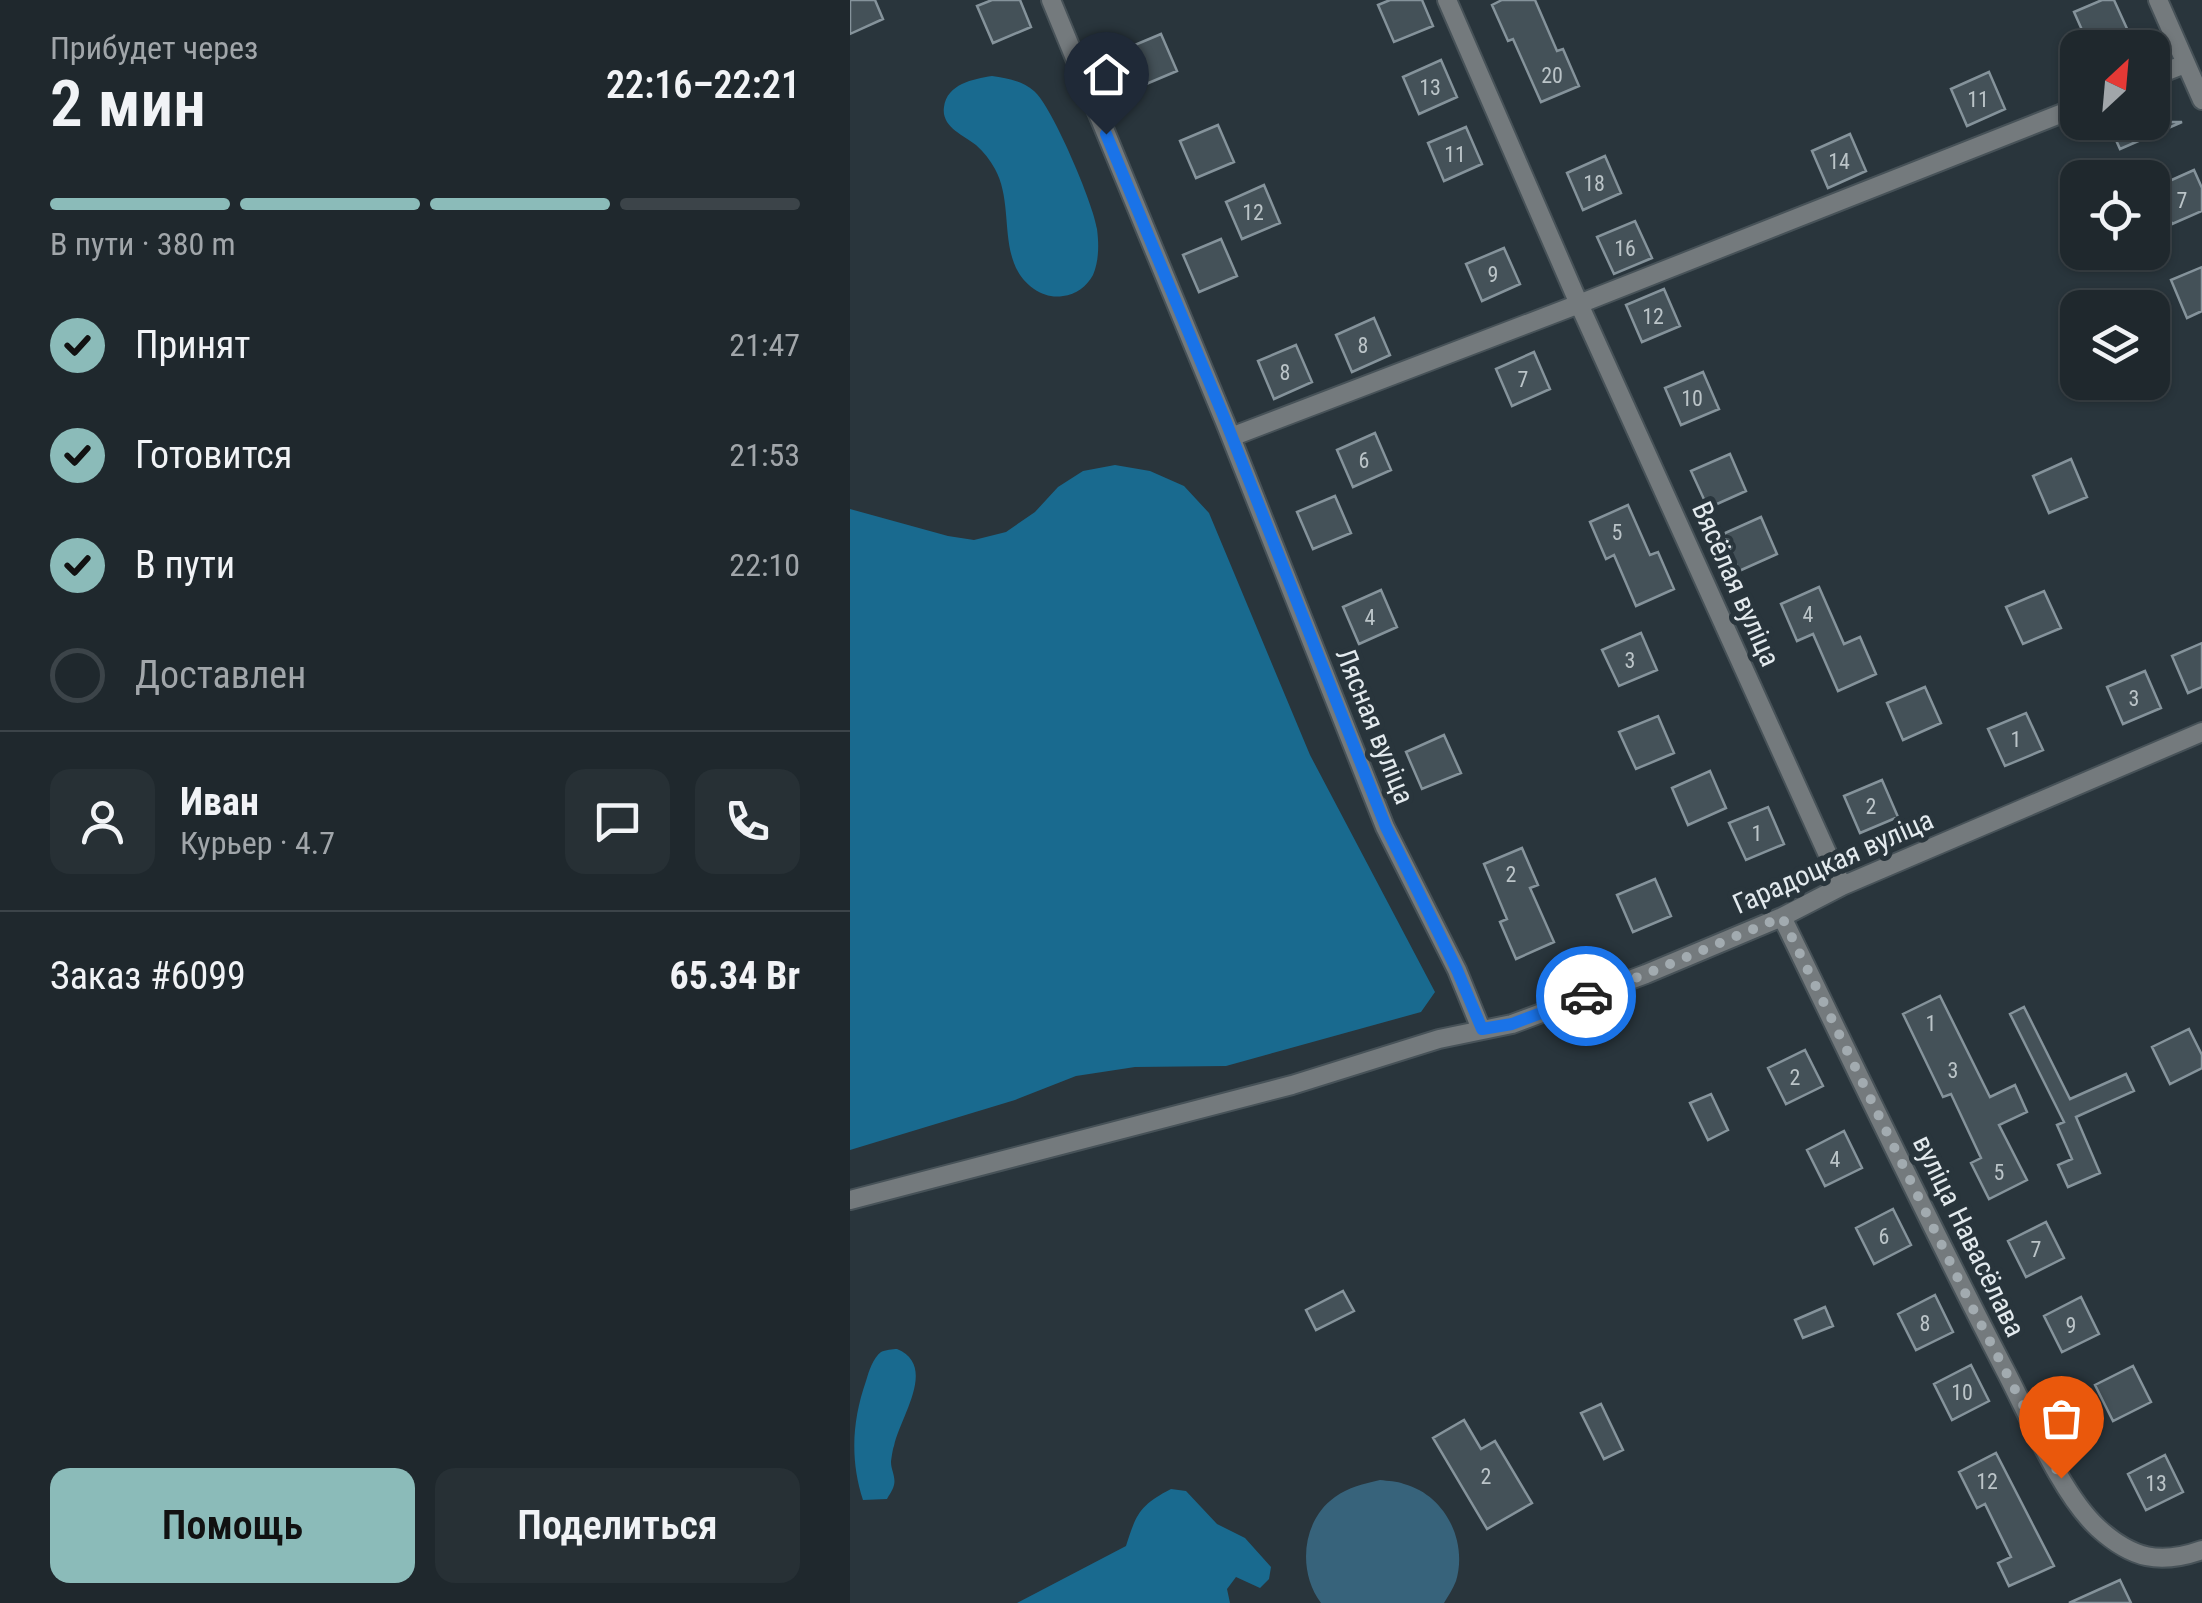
<!DOCTYPE html>
<html lang="ru">
<head>
<meta charset="utf-8">
<style>
	:root { --surface:#1f282d; --page:#273035; --text:#f1f3f6; --muted:#a1a6aa; --line:#3c4449; --accent:#8bbbb9 }
	body { margin:0; font-family:"Roboto Condensed",sans-serif; background:var(--page); color:var(--text); height:100vh; display:flex; flex-direction:column; font-size:38px; white-space:nowrap }
	* { box-sizing:border-box; margin:0 }
	p { font-size:32px; color:var(--muted) }
	.icon { flex:none; width:55px; height:55px; fill:none; stroke:currentColor; stroke-width:2; stroke-linecap:round; stroke-linejoin:round }
	.map { position:relative; flex:1; overflow:hidden }
	.drawer { display:flex; flex-direction:column; background:var(--surface); width:850px }
	.drawer>* { flex:none }
	.needle { width:65px; rotate:26deg }
	.tools { position:absolute; left:1210px; top:30px; display:grid; gap:20px }
	.tools a { display:grid; place-items:center; width:110px; height:110px; border-radius:20px; background:var(--surface); box-shadow:0 2px 8px #0004,0 0 0 2px var(--line); font-size:50px }
	.pin { position:absolute; display:grid; place-items:center; width:85px; height:85px; color:#fff; margin:-102px -42px; border-radius:50% 50% 50% 0; rotate:-45deg; box-shadow:0 0 10px #0007 }
	.pin .icon { rotate:45deg }
	.courier { position:absolute; display:grid; place-items:center; width:100px; height:100px; margin:-50px; border:8px solid #1a73e8; border-radius:50%; background:#fff; color:#222; box-shadow:0 2px 12px #0007 }
	.head em { font-style:normal; font-weight:600 }
	.head div { display:flex; flex-direction:column-reverse }
	.head { display:flex; align-items:center; justify-content:space-between; height:170px; padding:0 50px }
	h1 { font-size:65px; font-weight:600; line-height:75px }
	.bar { display:grid; grid-template-columns:repeat(4,1fr); gap:15px 10px; align-content:center; height:120px; padding:0 50px }
	.bar i { height:12px; border-radius:8px; background:var(--line) }
	.bar .current { background:var(--accent) }
	.bar p { grid-column:span 4 }
	.line { display:flex; align-items:center; gap:25px; padding:0 50px; border-top:2px solid var(--line) }
	.line div { flex:1 }
	.round { display:grid; place-items:center; flex:none; width:105px; height:105px; border-radius:20px; background:var(--page) }
	ol { padding:0 50px; list-style:none }
	li { display:flex; align-items:center; gap:30px; height:110px }
	li p { margin-inline-start:auto }
	li .icon { padding:10px; border-radius:50%; background:var(--accent); color:#111; stroke-width:4 }
	li:last-child { color:var(--muted) }
	li i { width:55px; height:55px; border:5px solid var(--line); border-radius:50% }
	.button { display:flex; gap:20px; margin-top:auto; padding:20px 50px }
	.button a { flex:1; height:115px; border-radius:20px; background:var(--accent); color:#111; font-size:40px; font-weight:600; line-height:115px; text-align:center }
	.button a+a { background:var(--page); color:var(--text) }
	main { display:flex; flex:1; min-height:0 }
	.map>svg:first-child { display:block }
</style>
</head>
<body>
<main>
<section class="drawer">
<div class="head"><div><h1>2 мин</h1><p>Прибудет через</p></div><em>22:16–22:21</em></div>
<div class="bar"><i class="current"></i><i class="current"></i><i class="current"></i><i></i><p>В пути · 380 m</p></div>
<ol>
<li><svg class="icon" aria-label="check" viewBox="0 0 24 24"><path d="M5 12l5 5 9-10"/></svg>Принят<p>21:47</p></li>
<li><svg class="icon" aria-label="check" viewBox="0 0 24 24"><path d="M5 12l5 5 9-10"/></svg>Готовится<p>21:53</p></li>
<li><svg class="icon" aria-label="check" viewBox="0 0 24 24"><path d="M5 12l5 5 9-10"/></svg>В пути<p>22:10</p></li>
<li><i></i>Доставлен</li>
</ol>
<div class="line" style="height:180px"><a class="round"><svg class="icon" aria-label="person" viewBox="0 0 24 24"><circle cx="12" cy="8" r="4"/><path d="M4 21q1-7 8-7t8 7"/></svg></a><div><b>Иван</b><p>Курьер · 4.7</p></div><a class="round"><svg class="icon" aria-label="chat" viewBox="0 0 24 24"><path d="M4 5h16v11H9l-5 4z"/></svg></a><a class="round"><svg class="icon" aria-label="phone" viewBox="0 0 24 24"><path d="M5 4h4l2 5-3 2q2 4 5 5l2-3 5 2v4C11 20 4 13 5 4z"/></svg></a></div>
<div class="line" style="height:130px"><div>Заказ #6099</div><b>65.34 Br</b></div>
<div class="button"><a>Помощь</a><a>Поделиться</a></div>
</section>
<div class="map">
<svg width="1352" height="1603" viewBox="0 0 1352 1603">
	<rect width="100%" height="100%" fill="#29353c"/>
	<path fill="#37637b" d="M 530,1480 C 538,1481 547,1481 554,1484 C 595,1495 618,1541 606,1581 C 603,1589 598,1596 594,1603 L 471,1603 C 447,1571 452,1520 485,1497 C 499,1487 513,1484 530,1480 Z"/>
	<path fill="#196a8f" d="M 142,76 C 157,78 172,81 184,91 C 202,106 244,205 247,229 C 249,244 249,261 243,275 C 237,286 226,295 213,296 C 203,298 193,295 184,289 C 145,262 166,207 145,169 C 140,160 134,152 126,145 C 113,135 91,127 94,107 C 97,84 123,79 142,76 Z
		M 265,465 L 300,471 L 334,486 L 359,513 L 460,755 L 585,992 L 571,1012 L 376,1066 L 285,1067 L 226,1076 L 165,1100 L 0,1150 L 0,509 L 98,536 L 124,540 L 156,532 L 185,512 L 208,487 L 233,471 Z
		M 47,1349 C 88,1366 50,1417 44,1446 C 43,1447 41,1461 41,1462 C 41,1470 46,1477 44,1485 C 43,1490 39,1495 37,1499 L 13,1500 C 0,1460 2,1421 16,1381 C 19,1371 23,1358 31,1352 C 35,1350 43,1349 47,1349 Z
		M 321,1489 L 336,1491 L 367,1524 L 395,1538 L 421,1567 L 419,1579 L 410,1588 L 386,1577 L 377,1589 L 380,1603 L 167,1603 L 276,1546 C 286,1514 290,1505 321,1489 Z"/>
	<path fill="#445158" stroke="#85939b" stroke-width="2.5" d="M 0,0 L 25,0 L 33,19 L 0,34 Z
		M 142,0 L 170,0 L 181,27 L 143,43 L 127,6 Z
		M 540,0 L 572,0 L 583,26 L 544,42 L 528,5 Z
		M 652,0 L 685,0 L 707,51 L 713,49 L 729,86 L 691,102 L 663,39 L 658,41 L 642,5 Z
		M 1252,0 L 1264,0 L 1279,33 L 1245,48 L 1240,48 L 1224,12 Z
		M 311,34 L 327,71 L 289,87 L 273,50 Z
		M 591,60 L 607,97 L 569,114 L 553,77 Z
		M 1139,72 L 1155,109 L 1117,126 L 1101,89 Z
		M 1258,122 L 1332,122 L 1270,149 Z
		M 368,125 L 384,162 L 346,178 L 330,141 Z
		M 616,127 L 632,164 L 594,181 L 578,143 Z
		M 1000,134 L 1016,171 L 978,188 L 962,151 Z
		M 755,156 L 771,193 L 733,210 L 717,173 Z
		M 1344,170 L 1352,188 L 1352,211 L 1322,224 L 1306,187 Z
		M 414,185 L 430,223 L 392,239 L 376,202 Z
		M 785,221 L 802,258 L 764,274 L 747,237 Z
		M 371,239 L 387,276 L 349,292 L 333,255 Z
		M 654,248 L 670,284 L 632,301 L 616,264 Z
		M 1352,267 L 1352,311 L 1337,318 L 1321,280 Z
		M 814,289 L 830,326 L 792,342 L 776,305 Z
		M 524,318 L 540,355 L 502,372 L 486,335 Z
		M 446,345 L 462,382 L 424,399 L 408,361 Z
		M 684,352 L 700,389 L 662,406 L 646,369 Z
		M 853,372 L 869,409 L 831,425 L 815,388 Z
		M 525,433 L 541,470 L 503,487 L 487,450 Z
		M 880,454 L 896,491 L 858,508 L 841,471 Z
		M 1221,459 L 1237,497 L 1199,513 L 1183,476 Z
		M 485,496 L 501,533 L 463,549 L 447,512 Z
		M 778,505 L 800,555 L 808,552 L 824,589 L 786,606 L 764,555 L 756,559 L 740,522 Z
		M 911,517 L 927,554 L 889,571 L 873,534 Z
		M 969,587 L 994,644 L 1010,637 L 1026,674 L 988,691 L 963,634 L 947,641 L 931,604 Z
		M 531,590 L 547,627 L 509,644 L 493,607 Z
		M 1194,591 L 1211,628 L 1173,644 L 1156,607 Z
		M 791,633 L 807,670 L 769,686 L 752,650 Z
		M 1352,643 L 1352,687 L 1338,693 L 1322,656 Z
		M 1295,671 L 1311,708 L 1273,724 L 1257,687 Z
		M 1075,687 L 1091,723 L 1053,740 L 1037,703 Z
		M 1176,713 L 1193,750 L 1155,766 L 1138,729 Z
		M 808,716 L 824,753 L 786,769 L 769,732 Z
		M 594,735 L 611,773 L 572,789 L 556,752 Z
		M 860,771 L 876,808 L 838,825 L 822,788 Z
		M 1032,780 L 1048,817 L 1010,833 L 994,796 Z
		M 918,807 L 934,844 L 896,860 L 879,823 Z
		M 672,848 L 688,885 L 680,888 L 704,942 L 666,959 L 650,922 L 657,919 L 634,864 Z
		M 805,879 L 821,916 L 783,932 L 767,895 Z
		M 1090,996 L 1140,1097 L 1165,1085 L 1177,1112 L 1149,1125 L 1177,1180 L 1139,1199 L 1121,1163 L 1131,1158 L 1101,1094 L 1093,1097 L 1053,1014 Z
		M 1174,1007 L 1220,1099 L 1276,1074 L 1284,1091 L 1226,1117 L 1250,1173 L 1218,1187 L 1208,1165 L 1222,1159 L 1207,1125 L 1214,1122 L 1160,1014 Z
		M 1339,1029 L 1352,1055 L 1352,1068 L 1320,1084 L 1302,1047 Z
		M 955,1050 L 973,1086 L 936,1104 L 918,1068 Z
		M 861,1094 L 878,1130 L 858,1140 L 840,1103 Z
		M 994,1131 L 1012,1168 L 975,1186 L 957,1150 Z
		M 1043,1209 L 1061,1245 L 1024,1264 L 1006,1228 Z
		M 1196,1222 L 1214,1258 L 1176,1277 L 1158,1241 Z
		M 493,1291 L 504,1311 L 466,1330 L 456,1310 Z
		M 1085,1295 L 1103,1332 L 1066,1350 L 1048,1314 Z
		M 1231,1297 L 1249,1334 L 1212,1352 L 1194,1316 Z
		M 975,1307 L 983,1326 L 953,1338 L 945,1320 Z
		M 1121,1365 L 1139,1401 L 1102,1420 L 1084,1384 Z
		M 1283,1366 L 1301,1402 L 1263,1421 L 1245,1385 Z
		M 1218,1383 L 1230,1406 L 1209,1417 L 1197,1394 Z
		M 751,1404 L 773,1450 L 754,1459 L 731,1413 Z
		M 614,1420 L 631,1449 L 645,1441 L 682,1503 L 637,1529 L 583,1438 Z
		M 1146,1453 L 1204,1566 L 1159,1586 L 1148,1563 L 1161,1557 L 1135,1504 L 1127,1508 L 1109,1472 Z
		M 1315,1455 L 1333,1492 L 1296,1510 L 1278,1474 Z
		M 1270,1580 L 1281,1603 L 1219,1603 Z"/>
	<g fill="none" stroke-linecap="round" stroke-linejoin="round">
		<defs>
			<path id="minor" d="M 201,0 L 375,422 L 535,827 L 607,970 L 631,1029
				M 597,0 L 729,304 L 992,886
				M 1308,0 L 1352,100
				M 1302,77 L 1335,64
				M 381,437 L 729,304 L 1228,107
				M 932,917 C 1006,1069 1078,1222 1156,1372 C 1180,1418 1211,1494 1248,1528 C 1282,1559 1310,1565 1352,1550
				M 0,1200 L 442,1085 L 589,1039 L 662,1024 L 796,974 L 932,917 L 992,886 L 1352,732"/>
		</defs>
		<use href="#minor" stroke="#475258" stroke-width="22"/>
		<use href="#minor" stroke="#747a7d" stroke-width="18"/>
	</g>
	<g fill="none" stroke-linecap="round" stroke-linejoin="round">
		<path stroke="#a2abb0" stroke-width="10" stroke-dasharray="0 18" d="M 736,996 L 796,974 L 932,917 L 1120,1303 L 1211,1478"/>
		<path stroke="#1a73e8" stroke-width="12" d="M 256,134 L 376,422 L 536,827 L 607,970 L 632,1029 L 662,1024 L 736,996"/>
	</g>
	<g text-anchor="middle" dominant-baseline="central" stroke-width="10" stroke-linejoin="round" paint-order="stroke">
		<g font-size="22" fill="#bbc4c8">
			<text x="702" y="75">20</text>
			<text x="580" y="87">13</text>
			<text x="1128" y="99">11</text>
			<text x="605" y="154">11</text>
			<text x="989" y="161">14</text>
			<text x="744" y="183">18</text>
			<text x="1332" y="200">7</text>
			<text x="403" y="212">12</text>
			<text x="775" y="248">16</text>
			<text x="643" y="274">9</text>
			<text x="803" y="316">12</text>
			<text x="513" y="345">8</text>
			<text x="435" y="372">8</text>
			<text x="673" y="379">7</text>
			<text x="842" y="398">10</text>
			<text x="514" y="460">6</text>
			<text x="767" y="532">5</text>
			<text x="958" y="614">4</text>
			<text x="520" y="617">4</text>
			<text x="780" y="660">3</text>
			<text x="1284" y="698">3</text>
			<text x="1166" y="739">1</text>
			<text x="1021" y="806">2</text>
			<text x="907" y="833">1</text>
			<text x="661" y="874">2</text>
			<text x="1081" y="1023">1</text>
			<text x="1103" y="1070">3</text>
			<text x="945" y="1077">2</text>
			<text x="985" y="1159">4</text>
			<text x="1149" y="1172">5</text>
			<text x="1034" y="1236">6</text>
			<text x="1186" y="1249">7</text>
			<text x="1075" y="1323">8</text>
			<text x="1221" y="1325">9</text>
			<text x="1112" y="1392">10</text>
			<text x="636" y="1476">2</text>
			<text x="1137" y="1481">12</text>
			<text x="1306" y="1483">13</text>
		</g>
		<g font-size="28" fill="#e3eaee" stroke="#29353c">
			<text transform="translate(886 584) rotate(66)">Вясёлая вуліца</text>
			<text transform="translate(525 726) rotate(68)">Лясная вуліца</text>
			<text transform="translate(983 862) rotate(-24)">Гарадоцкая вуліца</text>
			<text transform="translate(1119 1236) rotate(64)">вуліца Навасёлава</text>
		</g>
	</g>
</svg>
<div class="tools">
<a><svg class="needle" viewBox="-14 -14 28 28"><path d="M0-13l5 13h-10z" fill="#e53935"/><path d="M0 13l5-13h-10z" fill="#a1a6aa"/></svg></a>
<a><svg class="icon" aria-label="locate" viewBox="0 0 24 24"><circle cx="12" cy="12" r="6"/><path d="M12 2v4M12 18v4M2 12h4M18 12h4"/></svg></a>
<a><svg class="icon" aria-label="layers" viewBox="0 0 24 24"><path d="M12 4l9 5-9 5-9-5zM3 14l9 5 9-5"/></svg></a>
</div>
<div class="pin" style="left:1211px;top:1478px;background:#ea580c"><svg class="icon" aria-label="bag" viewBox="0 0 24 24"><path d="M5 8h14l-1 12H6zM9 8a3 3 0 0 1 6 0"/></svg></div>
<div class="pin" style="left:256px;top:134px;background:#1f2937"><svg class="icon" aria-label="home" viewBox="0 0 24 24"><path d="M3 11l9-7 9 7M6 9v11h12V9"/></svg></div>
<div class="courier" style="left:736px;top:996px"><svg class="icon" aria-label="car" viewBox="0 0 24 24"><path d="M5 17H2v-5l4-1 3-4h7l3 4 3 1v5h-3M9 17h6M6 11h13"/><circle cx="7" cy="17" r="2"/><circle cx="17" cy="17" r="2"/></svg></div>
</div>
</main>
</body>
</html>
